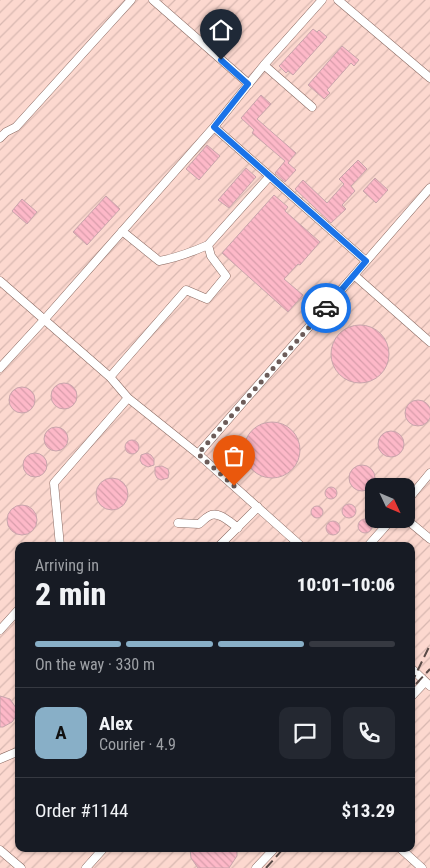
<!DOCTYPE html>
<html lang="en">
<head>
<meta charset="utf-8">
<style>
	:root { --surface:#171b24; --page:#242831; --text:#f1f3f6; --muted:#9ea1a6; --line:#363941; --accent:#88afc7 }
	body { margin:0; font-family:"Roboto Condensed",sans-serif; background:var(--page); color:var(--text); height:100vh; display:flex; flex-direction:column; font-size:19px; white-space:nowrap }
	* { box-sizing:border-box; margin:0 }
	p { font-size:16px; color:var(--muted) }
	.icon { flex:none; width:28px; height:28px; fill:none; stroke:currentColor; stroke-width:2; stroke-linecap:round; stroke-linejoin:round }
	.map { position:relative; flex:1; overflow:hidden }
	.drawer { position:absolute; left:15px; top:542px; width:400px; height:310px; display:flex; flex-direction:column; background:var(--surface); border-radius:10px; box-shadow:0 1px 4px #0004 }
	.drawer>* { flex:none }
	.needle { width:32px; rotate:134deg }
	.tools { position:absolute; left:365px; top:478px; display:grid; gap:10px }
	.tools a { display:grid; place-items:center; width:50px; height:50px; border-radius:10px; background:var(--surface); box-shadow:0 1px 4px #0004; font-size:25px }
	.pin { position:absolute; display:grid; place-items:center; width:42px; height:42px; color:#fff; margin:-51px -21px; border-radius:50% 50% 50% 0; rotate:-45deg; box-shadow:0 0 5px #0007 }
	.pin .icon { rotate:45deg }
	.courier { position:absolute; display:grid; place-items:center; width:50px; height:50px; margin:-25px; border:4px solid #1a73e8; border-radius:50%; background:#fff; color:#222; box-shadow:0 1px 6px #0007 }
	.headline em { font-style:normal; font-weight:800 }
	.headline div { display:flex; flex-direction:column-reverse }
	.headline { display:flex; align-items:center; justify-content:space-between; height:85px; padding:0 20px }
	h1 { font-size:32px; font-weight:800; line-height:38px }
	.bar { display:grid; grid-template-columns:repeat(4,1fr); gap:8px 5px; align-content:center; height:60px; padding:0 20px }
	.bar i { height:6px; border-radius:4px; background:var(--line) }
	.bar .on { background:var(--accent) }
	.bar p { grid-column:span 4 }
	.line { display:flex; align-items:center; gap:12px; padding:0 20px; border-top:1px solid var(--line) }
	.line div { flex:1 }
	.round { display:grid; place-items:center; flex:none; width:52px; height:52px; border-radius:10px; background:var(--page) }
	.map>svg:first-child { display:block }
</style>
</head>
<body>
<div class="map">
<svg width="430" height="868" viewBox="0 0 430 868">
	<defs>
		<pattern id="industrial-furrows" width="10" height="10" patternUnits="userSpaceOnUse" patternTransform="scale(1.25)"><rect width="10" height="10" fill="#fcd8cf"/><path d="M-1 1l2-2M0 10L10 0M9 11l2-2" fill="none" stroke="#d8b8b1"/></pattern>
		<pattern id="building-back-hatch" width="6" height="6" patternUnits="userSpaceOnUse" patternTransform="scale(1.25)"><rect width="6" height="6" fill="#fdb8c8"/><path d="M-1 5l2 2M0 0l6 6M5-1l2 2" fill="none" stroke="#d89dab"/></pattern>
	</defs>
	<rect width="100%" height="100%" fill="#ffe8e3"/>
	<path fill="url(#industrial-furrows)" fill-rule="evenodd" d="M 0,0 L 430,0 L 430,868 L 0,868 ZM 374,486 L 406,486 L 406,519 L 374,519 ZM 19,546 L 411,546 L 411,849 L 19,849 Z"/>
	<path fill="url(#building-back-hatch)" stroke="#c8a5ac" d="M 313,29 L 317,32 L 319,30 L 327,37 L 293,75 L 288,71 L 286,73 L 279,66 Z
		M 342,46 L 359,60 L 354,66 L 351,63 L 327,90 L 330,93 L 324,99 L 308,85 Z
		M 261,95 L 271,104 L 257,119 L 296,153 L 288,163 L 296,170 L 285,182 L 275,173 L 285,161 L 252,133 L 254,130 L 241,118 Z
		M 207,145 L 220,156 L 199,180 L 186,169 Z
		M 358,160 L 367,169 L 351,186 L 355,191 L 342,205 L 346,209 L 331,223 L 295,189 L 303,180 L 327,203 L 344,184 L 339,179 Z
		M 246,168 L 256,177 L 229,208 L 218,200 Z
		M 375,178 L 388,190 L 376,203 L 363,191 Z
		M 274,195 L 288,207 L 285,211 L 320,242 L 300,265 L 298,264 L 284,279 L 303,295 L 288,312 L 222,253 Z
		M 106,196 L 120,209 L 87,245 L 73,232 Z
		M 22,199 L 37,212 L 27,224 L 12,211 Z
		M331 354a29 29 0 1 1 58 0a29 29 0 1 1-58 0Z
		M51 396a13 13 0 1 1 26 0a13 13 0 1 1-26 0Z
		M9 400a13 13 0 1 1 26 0a13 13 0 1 1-26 0Z
		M405 413a13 13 0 1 1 26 0a13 13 0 1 1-26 0Z
		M244 450a28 28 0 1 1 56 0a28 28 0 1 1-56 0Z
		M44 439a12 12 0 1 1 24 0a12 12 0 1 1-24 0Z
		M378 444a13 13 0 1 1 26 0a13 13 0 1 1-26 0Z
		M125 447a7 7 0 1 1 14 0a7 7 0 1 1-14 0Z
		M23 465a12 12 0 1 1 24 0a12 12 0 1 1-24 0Z
		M 147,453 L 151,455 L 154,459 L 154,465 L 148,467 L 142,464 L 140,460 L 141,455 Z
		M349 478a13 13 0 1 1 26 0a13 13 0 1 1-26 0Z
		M 162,466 L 168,469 L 169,473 L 168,478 L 161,480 L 157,478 L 155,474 L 155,467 Z
		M96 494a16 16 0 1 1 32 0a16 16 0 1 1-32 0Z
		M325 493a6 6 0 1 1 12 0a6 6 0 1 1-12 0Z
		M342 511a7 7 0 1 1 14 0a7 7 0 1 1-14 0Z
		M7 520a15 15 0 1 1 30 0a15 15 0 1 1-30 0Z
		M311 512a6 6 0 1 1 12 0a6 6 0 1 1-12 0Z
		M358 526a7 7 0 1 1 14 0a7 7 0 1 1-14 0Z
		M326 528a7 7 0 1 1 14 0a7 7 0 1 1-14 0Z
		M 0,696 L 10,699 L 16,708 L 15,718 L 12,722 L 3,727 L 0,727 Z
		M 190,849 L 237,849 L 237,856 L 229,868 L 198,868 L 191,858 Z"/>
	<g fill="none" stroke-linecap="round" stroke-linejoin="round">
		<defs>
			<path id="minor" d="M 153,0 L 249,84
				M 338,0 L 430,78
				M 264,65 L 312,107
				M 214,127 L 366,261
				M 0,138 L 6,132 L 16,127 L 131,0
				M 122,231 L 159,261 C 176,258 192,252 208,245 L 269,177
				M 354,275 L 430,342
				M 0,281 L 110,377 L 128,398 L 198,454 L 301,546
				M 0,368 L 44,320 L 214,127 L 264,65 L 322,0
				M 110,377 L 186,290 L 207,299 L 226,276 L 211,256 L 208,245
				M 198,454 L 430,188
				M 406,502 L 430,473
				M 406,519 L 430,539
				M 178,523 L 199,524 C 203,521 205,518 209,516 C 218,510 231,523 238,528
				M 60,546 L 54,483 L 128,398
				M 219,546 L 258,507
				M 368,546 L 392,519
				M 0,630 L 19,609
				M 411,668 L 430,686
				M 411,697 L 425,682
				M 0,759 L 19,751
				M 401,849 L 422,868
				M 0,850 L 21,868
				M 86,868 L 103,849
				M 256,868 L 274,849"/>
		</defs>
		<use href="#minor" stroke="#8a6a62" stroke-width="9"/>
		<use href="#minor" stroke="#fff" stroke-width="8"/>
		<path stroke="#5a4b47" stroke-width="2" stroke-dasharray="10 5" stroke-linecap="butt" d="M 411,684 L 430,645
			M 416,684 L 430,669
			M 266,868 L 283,849"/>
	</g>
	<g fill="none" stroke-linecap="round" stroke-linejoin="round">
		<path stroke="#6c5c59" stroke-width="5" stroke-dasharray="0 9" d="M 234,486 L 198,454 L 326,308"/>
		<path stroke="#1a73e8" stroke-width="6" d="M 221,60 L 248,84 L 214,127 L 366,261 L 326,308"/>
	</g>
</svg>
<div class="tools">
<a><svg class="needle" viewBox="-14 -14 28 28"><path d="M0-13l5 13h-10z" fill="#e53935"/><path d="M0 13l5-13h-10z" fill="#9ea1a6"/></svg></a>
</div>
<div class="pin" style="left:234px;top:486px;background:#ea580c"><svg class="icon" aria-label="bag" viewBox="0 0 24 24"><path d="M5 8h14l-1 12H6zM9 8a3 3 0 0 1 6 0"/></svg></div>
<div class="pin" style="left:221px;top:60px;background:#1f2937"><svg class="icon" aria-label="home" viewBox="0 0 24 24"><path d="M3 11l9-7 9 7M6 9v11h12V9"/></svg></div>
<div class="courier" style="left:326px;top:308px"><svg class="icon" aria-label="car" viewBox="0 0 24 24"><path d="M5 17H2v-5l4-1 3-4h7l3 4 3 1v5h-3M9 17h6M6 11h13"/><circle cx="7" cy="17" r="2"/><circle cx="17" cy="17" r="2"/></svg></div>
<section class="drawer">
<div class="headline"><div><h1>2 min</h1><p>Arriving in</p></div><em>10:01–10:06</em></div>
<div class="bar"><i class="on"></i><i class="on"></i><i class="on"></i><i></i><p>On the way · 330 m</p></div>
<div class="line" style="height:90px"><b class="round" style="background:var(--accent);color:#111">A</b><div><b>Alex</b><p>Courier · 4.9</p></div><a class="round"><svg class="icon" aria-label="chat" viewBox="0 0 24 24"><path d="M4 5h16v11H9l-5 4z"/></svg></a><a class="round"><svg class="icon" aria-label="phone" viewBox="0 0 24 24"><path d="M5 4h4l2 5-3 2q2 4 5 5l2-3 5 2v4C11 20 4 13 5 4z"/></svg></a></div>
<div class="line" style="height:65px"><div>Order #1144</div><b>$13.29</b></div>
</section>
</div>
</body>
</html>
